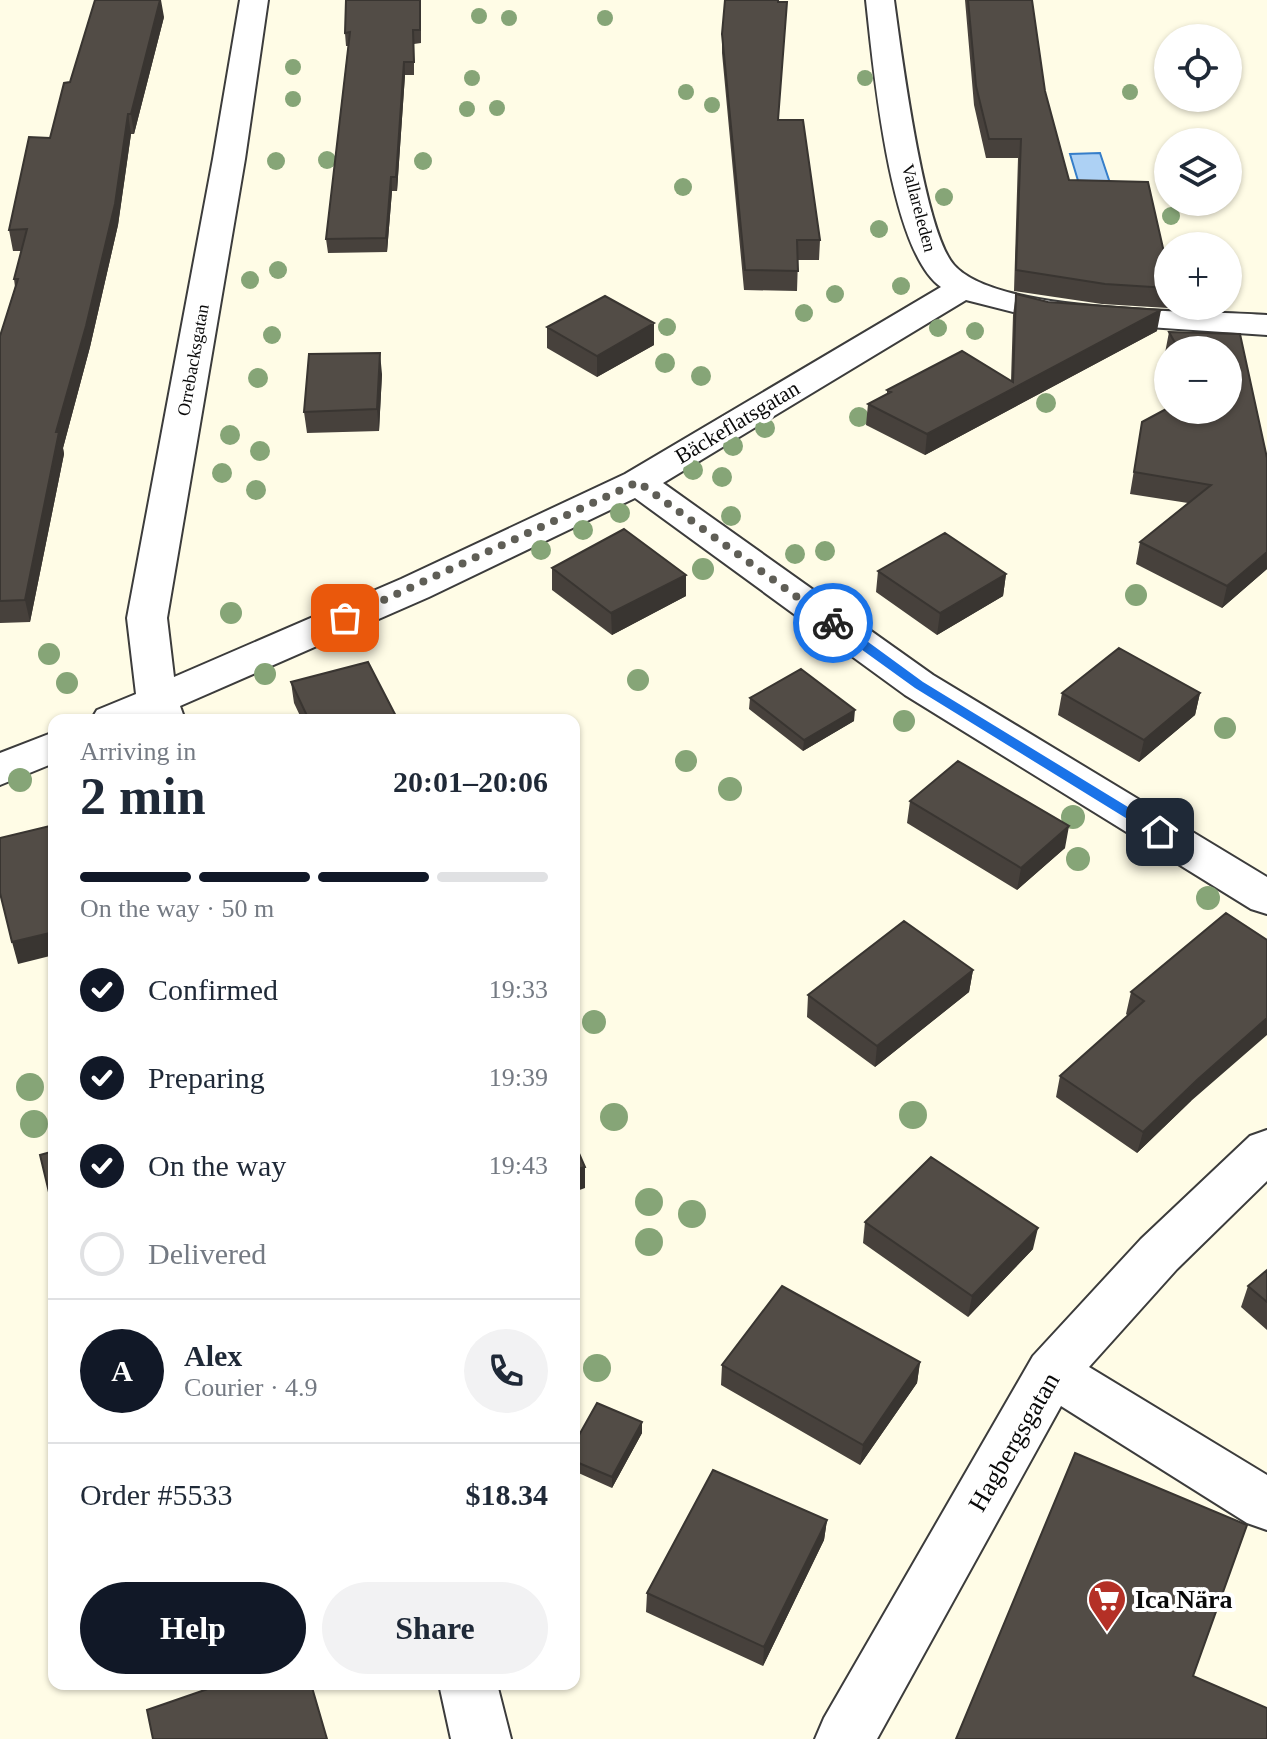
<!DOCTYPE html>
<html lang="en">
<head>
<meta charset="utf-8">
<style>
	:root { --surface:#fff; --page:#f2f2f3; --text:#1f2937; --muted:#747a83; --line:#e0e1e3; --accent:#111827 }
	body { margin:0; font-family:"Times New Roman",serif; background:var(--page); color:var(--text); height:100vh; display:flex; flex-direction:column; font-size:30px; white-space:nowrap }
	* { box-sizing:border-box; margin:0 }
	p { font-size:26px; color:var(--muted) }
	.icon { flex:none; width:44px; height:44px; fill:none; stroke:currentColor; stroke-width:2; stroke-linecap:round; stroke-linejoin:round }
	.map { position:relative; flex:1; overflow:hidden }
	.side { position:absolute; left:48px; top:714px; width:532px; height:976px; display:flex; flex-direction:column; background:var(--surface); border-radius:16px; box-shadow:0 2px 6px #0004 }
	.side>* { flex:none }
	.buttons { position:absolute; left:1154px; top:24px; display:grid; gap:16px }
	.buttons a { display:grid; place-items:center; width:88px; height:88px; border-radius:50%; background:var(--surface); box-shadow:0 2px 6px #0004; font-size:40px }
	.pin { position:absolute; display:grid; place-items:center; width:68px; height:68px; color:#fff; margin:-34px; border-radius:16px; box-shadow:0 4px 12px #0006 }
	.courier { position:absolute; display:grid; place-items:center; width:80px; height:80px; margin:-40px; border:6px solid #1a73e8; border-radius:50%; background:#fff; color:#222; box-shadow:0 2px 10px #0007 }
	.overview em { font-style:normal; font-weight:600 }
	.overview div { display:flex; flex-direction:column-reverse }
	.overview { display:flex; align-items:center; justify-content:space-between; height:136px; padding:0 32px }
	h1 { font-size:52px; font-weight:600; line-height:60px }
	.bar { display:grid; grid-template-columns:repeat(4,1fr); gap:12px 8px; align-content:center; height:96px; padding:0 32px }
	.bar i { height:10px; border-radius:6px; background:var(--line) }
	.bar .on { background:var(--accent) }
	.bar p { grid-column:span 4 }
	.line { display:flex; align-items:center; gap:20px; padding:0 32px; border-top:2px solid var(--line) }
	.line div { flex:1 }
	.round { display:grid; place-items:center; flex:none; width:84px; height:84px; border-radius:42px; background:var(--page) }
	ol { padding:0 32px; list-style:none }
	li { display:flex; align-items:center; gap:24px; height:88px }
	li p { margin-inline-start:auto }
	li .icon { padding:8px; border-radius:50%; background:var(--accent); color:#fff; stroke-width:4 }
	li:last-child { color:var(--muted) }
	li i { width:44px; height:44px; border:4px solid var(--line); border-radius:50% }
	.cta { display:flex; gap:16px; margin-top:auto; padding:16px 32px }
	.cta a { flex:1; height:92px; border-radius:48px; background:var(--accent); color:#fff; font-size:32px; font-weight:600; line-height:92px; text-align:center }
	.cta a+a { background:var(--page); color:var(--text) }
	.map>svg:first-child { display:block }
</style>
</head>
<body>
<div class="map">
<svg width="1267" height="1739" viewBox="0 0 1267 1739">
	<rect width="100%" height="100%" fill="#fffce6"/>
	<path fill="#add1f4" stroke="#367ec9" stroke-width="2" d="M 1100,153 L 1110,183 L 1079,184 L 1070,154 Z"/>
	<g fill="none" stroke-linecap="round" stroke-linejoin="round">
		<defs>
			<path id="minor" d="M 240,0 L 268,0 L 245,159 L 167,618 L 174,677 L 401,579 L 625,474 L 941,287 C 889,251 873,63 866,0 L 894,0 C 901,51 924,232 954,265 C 998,315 1199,310 1267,315 L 1267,335 L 1045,320 L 966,300 L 663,483 L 933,675 L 1267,877 L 1267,914 L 1251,909 L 905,695 L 635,498 L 429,597 L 180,706 L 185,720 L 91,720 L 97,710 L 136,694 L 127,618 L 213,159 Z
				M 54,732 L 54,763 L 0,785 L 0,753 Z
				M 1267,1130 L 1267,1181 L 1177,1269 L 1089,1367 L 1267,1475 L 1267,1530 L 1247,1523 L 1061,1406 L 877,1739 L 815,1739 L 824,1718 L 1033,1356 L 1141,1239 L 1250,1136 Z
				M 439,1684 L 497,1684 L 511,1739 L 451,1739 Z"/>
		</defs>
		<use href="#minor" stroke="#3c3c3c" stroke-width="4"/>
		<use href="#minor" fill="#fff" fill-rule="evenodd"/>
	</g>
	<g fill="#86a577">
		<circle cx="479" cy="16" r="8"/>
		<circle cx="509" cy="18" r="8"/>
		<circle cx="605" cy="18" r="8"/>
		<circle cx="293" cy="67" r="8"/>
		<circle cx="472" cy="78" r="8"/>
		<circle cx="865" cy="78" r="8"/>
		<circle cx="686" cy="92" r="8"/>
		<circle cx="1130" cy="92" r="8"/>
		<circle cx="293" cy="99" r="8"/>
		<circle cx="712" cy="105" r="8"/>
		<circle cx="497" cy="108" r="8"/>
		<circle cx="467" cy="109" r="8"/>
		<circle cx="327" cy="160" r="9"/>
		<circle cx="276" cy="161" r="9"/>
		<circle cx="423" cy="161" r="9"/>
		<circle cx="683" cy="187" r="9"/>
		<circle cx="944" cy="197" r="9"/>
		<circle cx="1171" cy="216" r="9"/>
		<circle cx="879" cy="229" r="9"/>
		<circle cx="278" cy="270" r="9"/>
		<circle cx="250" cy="280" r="9"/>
		<circle cx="901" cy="286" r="9"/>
		<circle cx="835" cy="294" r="9"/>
		<circle cx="804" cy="313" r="9"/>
		<circle cx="667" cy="327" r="9"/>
		<circle cx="938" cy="328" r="9"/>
		<circle cx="975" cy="331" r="9"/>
		<circle cx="272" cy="335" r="9"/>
		<circle cx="665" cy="363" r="10"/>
		<circle cx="701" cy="376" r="10"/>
		<circle cx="258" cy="378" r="10"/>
		<circle cx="1046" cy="403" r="10"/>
		<circle cx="859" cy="417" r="10"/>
		<circle cx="765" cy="428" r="10"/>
		<circle cx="230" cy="435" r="10"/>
		<circle cx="733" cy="446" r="10"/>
		<circle cx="260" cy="451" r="10"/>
		<circle cx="693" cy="470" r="10"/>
		<circle cx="222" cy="473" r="10"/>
		<circle cx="722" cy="477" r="10"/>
		<circle cx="256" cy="490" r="10"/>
		<circle cx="620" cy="513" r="10"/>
		<circle cx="731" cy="516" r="10"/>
		<circle cx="583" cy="530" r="10"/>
		<circle cx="541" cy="550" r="10"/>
		<circle cx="825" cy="551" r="10"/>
		<circle cx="795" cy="554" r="10"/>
		<circle cx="703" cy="569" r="11"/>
		<circle cx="1136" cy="595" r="11"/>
		<circle cx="231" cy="613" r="11"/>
		<circle cx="49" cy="654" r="11"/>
		<circle cx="265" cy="674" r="11"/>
		<circle cx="638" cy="680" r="11"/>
		<circle cx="67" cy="683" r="11"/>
		<circle cx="904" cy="721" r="11"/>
		<circle cx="1225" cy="728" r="11"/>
		<circle cx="686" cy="761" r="11"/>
		<circle cx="20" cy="780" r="12"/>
		<circle cx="730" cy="789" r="12"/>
		<circle cx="1073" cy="817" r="12"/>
		<circle cx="1078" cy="859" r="12"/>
		<circle cx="1208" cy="898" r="12"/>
		<circle cx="594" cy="1022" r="12"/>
		<circle cx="30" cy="1087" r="14"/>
		<circle cx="913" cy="1115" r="14"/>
		<circle cx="614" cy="1117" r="14"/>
		<circle cx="34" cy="1124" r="14"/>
		<circle cx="649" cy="1202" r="14"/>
		<circle cx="692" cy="1214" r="14"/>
		<circle cx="649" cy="1242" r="14"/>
		<circle cx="597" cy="1368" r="14"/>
	</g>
	<path fill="#47413c" d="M 421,0 L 421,43 L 414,44 L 414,75 L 405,75 L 397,191 L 392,191 L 387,252 L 328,253 L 326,239 L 348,46 L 346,46 L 345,33 Z
		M 965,0 L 1032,0 L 1045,91 L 1069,180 L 1168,270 L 1168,308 L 1102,304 L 1014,291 L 1018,158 L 986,158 L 974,105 Z
		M 164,17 L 134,134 L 131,134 L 118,225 L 90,347 L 63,448 L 64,454 L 30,622 L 0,623 L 0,336 L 15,287 L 14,279 L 22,251 L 13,251 L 9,230 L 50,138 L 70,82 Z
		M 722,34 L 779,120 L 820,240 L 819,260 L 798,260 L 797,291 L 744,290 L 722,53 Z
		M 1016,294 L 1157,331 L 925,455 L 866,425 L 868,404 L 887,394 L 887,390 L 1011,381 L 1013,315 Z
		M 547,327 L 654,345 L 597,377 L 547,348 Z
		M 1169,332 L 1240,334 L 1267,458 L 1267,569 L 1222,608 L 1136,564 L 1140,542 L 1188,503 L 1130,494 L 1142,422 L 1168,408 L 1168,410 L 1228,410 L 1228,350 L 1168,350 L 1168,358 L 1165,353 Z
		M 382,374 L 379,431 L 307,433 L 304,412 Z
		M 552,568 L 686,596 L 612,635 L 552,590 Z
		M 878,571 L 1006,574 L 1003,596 L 937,635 L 876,592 Z
		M 291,682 L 398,720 L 302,720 L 294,703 Z
		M 1062,693 L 1200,693 L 1195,715 L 1139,762 L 1058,715 Z
		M 750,698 L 854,721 L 803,751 L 749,709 Z
		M 910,801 L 1065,848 L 1017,890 L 907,823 Z
		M 1226,913 L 1191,1101 L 1137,1153 L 1056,1097 L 1060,1076 L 1128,1016 L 1126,1014 L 1131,992 Z
		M 973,970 L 969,992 L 875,1067 L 807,1017 L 808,995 Z
		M 865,1222 L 1033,1249 L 968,1317 L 863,1243 Z
		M 1267,1270 L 1267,1330 L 1241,1307 L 1248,1286 Z
		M 920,1362 L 917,1383 L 860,1465 L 721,1385 L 722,1365 Z
		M 642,1422 L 642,1433 L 612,1488 L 574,1471 L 574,1444 Z
		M 827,1520 L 824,1540 L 763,1666 L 646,1612 L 647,1593 Z"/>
	<path fill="#393531" d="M 160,0 L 161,0 L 164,17 L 134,134 L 131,114 Z
		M 404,62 L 405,75 L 397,191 L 396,177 Z
		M 128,114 L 131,134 L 118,225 L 90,347 L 63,448 L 64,454 L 30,622 L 25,600 L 56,432 Z
		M 391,177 L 392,191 L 387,252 L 386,238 Z
		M 1161,310 L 1157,331 L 925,455 L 927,434 Z
		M 654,323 L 654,345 L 597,377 L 597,356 Z
		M 380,353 L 382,374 L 379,431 L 377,409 Z
		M 1267,552 L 1267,569 L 1222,608 L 1227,586 Z
		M 1006,574 L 1003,596 L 937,635 L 940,613 Z
		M 686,575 L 686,596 L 612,635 L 611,613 Z
		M 1200,693 L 1195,715 L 1139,762 L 1144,740 Z
		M 855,710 L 854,721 L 803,751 L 804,740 Z
		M 1069,826 L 1065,848 L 1017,890 L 1021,868 Z
		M 54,932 L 54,955 L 18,964 L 12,942 Z
		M 973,970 L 969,992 L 875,1067 L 877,1046 Z
		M 1267,1018 L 1267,1035 L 1191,1101 L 1137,1153 L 1143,1132 L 1197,1080 Z
		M 585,1167 L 585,1188 L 574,1192 L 574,1170 Z
		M 1038,1228 L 1033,1249 L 968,1317 L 972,1296 Z
		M 920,1362 L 917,1383 L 860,1465 L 863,1445 Z
		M 642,1422 L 642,1433 L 612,1488 L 612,1477 Z
		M 827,1520 L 824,1540 L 763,1666 L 764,1647 Z"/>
	<path fill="#524c46" stroke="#393531" stroke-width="2" d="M 95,0 L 160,0 L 131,114 L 128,114 L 115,204 L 86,326 L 56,432 L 59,432 L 25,600 L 0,601 L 0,336 L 18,279 L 14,279 L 27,229 L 9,230 L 29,137 L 50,138 L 64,83 L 70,82 Z
		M 346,0 L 420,0 L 420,30 L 413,30 L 414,62 L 404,62 L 396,177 L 391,177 L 386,238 L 326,239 L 350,32 L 345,33 Z
		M 725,0 L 778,0 L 778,2 L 787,2 L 778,120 L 803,120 L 820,240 L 797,240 L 798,271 L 745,270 L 722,34 Z
		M 968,0 L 1032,0 L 1045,91 L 1069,180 L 1148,182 L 1168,270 L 1168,288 L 1105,284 L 1016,270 L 1021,139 L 989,139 L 976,86 Z
		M 1016,294 L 1048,302 L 1161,310 L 927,434 L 868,404 L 891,392 L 887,390 L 962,351 L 1013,382 Z
		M 605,296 L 654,323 L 597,356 L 547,327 Z
		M 1169,332 L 1240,334 L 1267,458 L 1267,552 L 1227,586 L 1140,542 L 1211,485 L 1134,472 L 1142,422 L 1168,408 L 1168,410 L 1228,410 L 1228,350 L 1179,350 Z
		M 380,353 L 377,409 L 304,412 L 309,354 Z
		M 624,529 L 686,575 L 611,613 L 552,568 Z
		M 945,533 L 1006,574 L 940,613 L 878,571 Z
		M 1119,648 L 1200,693 L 1144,740 L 1062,693 Z
		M 368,662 L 398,720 L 309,720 L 291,682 Z
		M 801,669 L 855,710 L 804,740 L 750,698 Z
		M 958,761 L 1069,826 L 1021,868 L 910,801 Z
		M 54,825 L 54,932 L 12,942 L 0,893 L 0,838 Z
		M 1226,913 L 1267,940 L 1267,1018 L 1197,1080 L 1143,1132 L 1060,1076 L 1144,1001 L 1131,992 Z
		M 904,921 L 973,970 L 877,1046 L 808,995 Z
		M 574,1142 L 585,1167 L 574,1170 Z
		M 54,1151 L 54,1213 L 40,1155 Z
		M 931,1157 L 1038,1228 L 972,1296 L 865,1222 Z
		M 1267,1270 L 1267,1302 L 1248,1286 Z
		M 782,1286 L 920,1362 L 863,1445 L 722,1365 Z
		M 597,1403 L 642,1422 L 612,1477 L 574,1461 L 574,1444 Z
		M 1075,1453 L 1247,1525 L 1193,1676 L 1267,1708 L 1267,1739 L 956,1739 Z
		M 713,1470 L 827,1520 L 764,1647 L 647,1593 Z
		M 222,1684 L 311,1684 L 327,1739 L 153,1739 L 147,1710 Z"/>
	<path fill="#1a73e8" d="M 829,620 L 838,620 L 923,682 L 1164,829 L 1164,836 L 1155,836 L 915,688 L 829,626 Z"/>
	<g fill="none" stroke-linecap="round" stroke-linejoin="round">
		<path stroke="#5f5e56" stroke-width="8" stroke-dasharray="0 14.4" d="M 345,618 L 638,482 L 833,623"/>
	</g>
	<defs>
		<symbol id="supermarket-pin" viewBox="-11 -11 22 30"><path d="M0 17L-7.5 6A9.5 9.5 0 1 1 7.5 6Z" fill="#b43026" stroke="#fff"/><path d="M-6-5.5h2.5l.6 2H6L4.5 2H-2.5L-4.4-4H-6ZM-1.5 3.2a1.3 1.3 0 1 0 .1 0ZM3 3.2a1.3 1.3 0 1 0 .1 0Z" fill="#fff"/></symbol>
	</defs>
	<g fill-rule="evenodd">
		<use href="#supermarket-pin" x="1085" y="1577" width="44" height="60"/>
	</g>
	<g text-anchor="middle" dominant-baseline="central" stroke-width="8" stroke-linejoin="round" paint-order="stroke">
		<g font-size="18" fill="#090909" stroke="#fff">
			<text transform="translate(919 208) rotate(75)">Vallareleden</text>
			<text transform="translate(193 360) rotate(-80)">Orrebacksgatan</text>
		</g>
		<g font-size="22" fill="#090909" stroke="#fff">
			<text transform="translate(737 422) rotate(-31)">Bäckeflatsgatan</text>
		</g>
		<g font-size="26" fill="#090909" stroke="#fff">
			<text transform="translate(1014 1442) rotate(-60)">Hagbergsgatan</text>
		</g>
		<g font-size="26" font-weight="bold" fill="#090909" stroke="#fff" text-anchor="start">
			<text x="1135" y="1599">Ica Nära</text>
		</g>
	</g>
</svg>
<div class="buttons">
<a><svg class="icon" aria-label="locate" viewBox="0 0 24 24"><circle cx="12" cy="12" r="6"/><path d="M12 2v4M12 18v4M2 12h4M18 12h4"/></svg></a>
<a><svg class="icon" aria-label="layers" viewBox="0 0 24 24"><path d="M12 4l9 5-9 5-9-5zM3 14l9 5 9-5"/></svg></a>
<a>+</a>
<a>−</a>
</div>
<div class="pin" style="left:345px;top:618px;background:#ea580c"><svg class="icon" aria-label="bag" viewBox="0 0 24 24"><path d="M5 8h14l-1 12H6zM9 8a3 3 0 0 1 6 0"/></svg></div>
<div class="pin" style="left:1160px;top:832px;background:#1f2937"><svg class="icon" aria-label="home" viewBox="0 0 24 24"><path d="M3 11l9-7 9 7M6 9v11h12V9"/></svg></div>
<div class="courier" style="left:833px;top:623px"><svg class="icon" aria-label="bike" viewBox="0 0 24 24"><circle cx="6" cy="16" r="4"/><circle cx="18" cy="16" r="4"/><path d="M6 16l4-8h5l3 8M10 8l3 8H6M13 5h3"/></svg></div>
<section class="side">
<div class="overview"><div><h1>2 min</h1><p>Arriving in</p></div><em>20:01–20:06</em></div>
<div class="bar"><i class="on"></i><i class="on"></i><i class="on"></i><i></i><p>On the way · 50 m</p></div>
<ol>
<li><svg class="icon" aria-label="check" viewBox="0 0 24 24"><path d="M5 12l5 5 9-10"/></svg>Confirmed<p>19:33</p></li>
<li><svg class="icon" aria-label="check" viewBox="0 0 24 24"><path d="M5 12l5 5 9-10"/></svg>Preparing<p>19:39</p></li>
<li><svg class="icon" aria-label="check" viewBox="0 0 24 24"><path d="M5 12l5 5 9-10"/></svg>On the way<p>19:43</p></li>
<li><i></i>Delivered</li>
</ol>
<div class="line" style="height:144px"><b class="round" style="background:var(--accent);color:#fff">A</b><div><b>Alex</b><p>Courier · 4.9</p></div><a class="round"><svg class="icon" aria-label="phone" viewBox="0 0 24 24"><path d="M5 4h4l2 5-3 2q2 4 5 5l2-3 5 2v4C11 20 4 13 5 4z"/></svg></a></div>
<div class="line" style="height:104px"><div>Order #5533</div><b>$18.34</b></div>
<div class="cta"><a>Help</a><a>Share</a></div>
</section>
</div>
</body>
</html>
